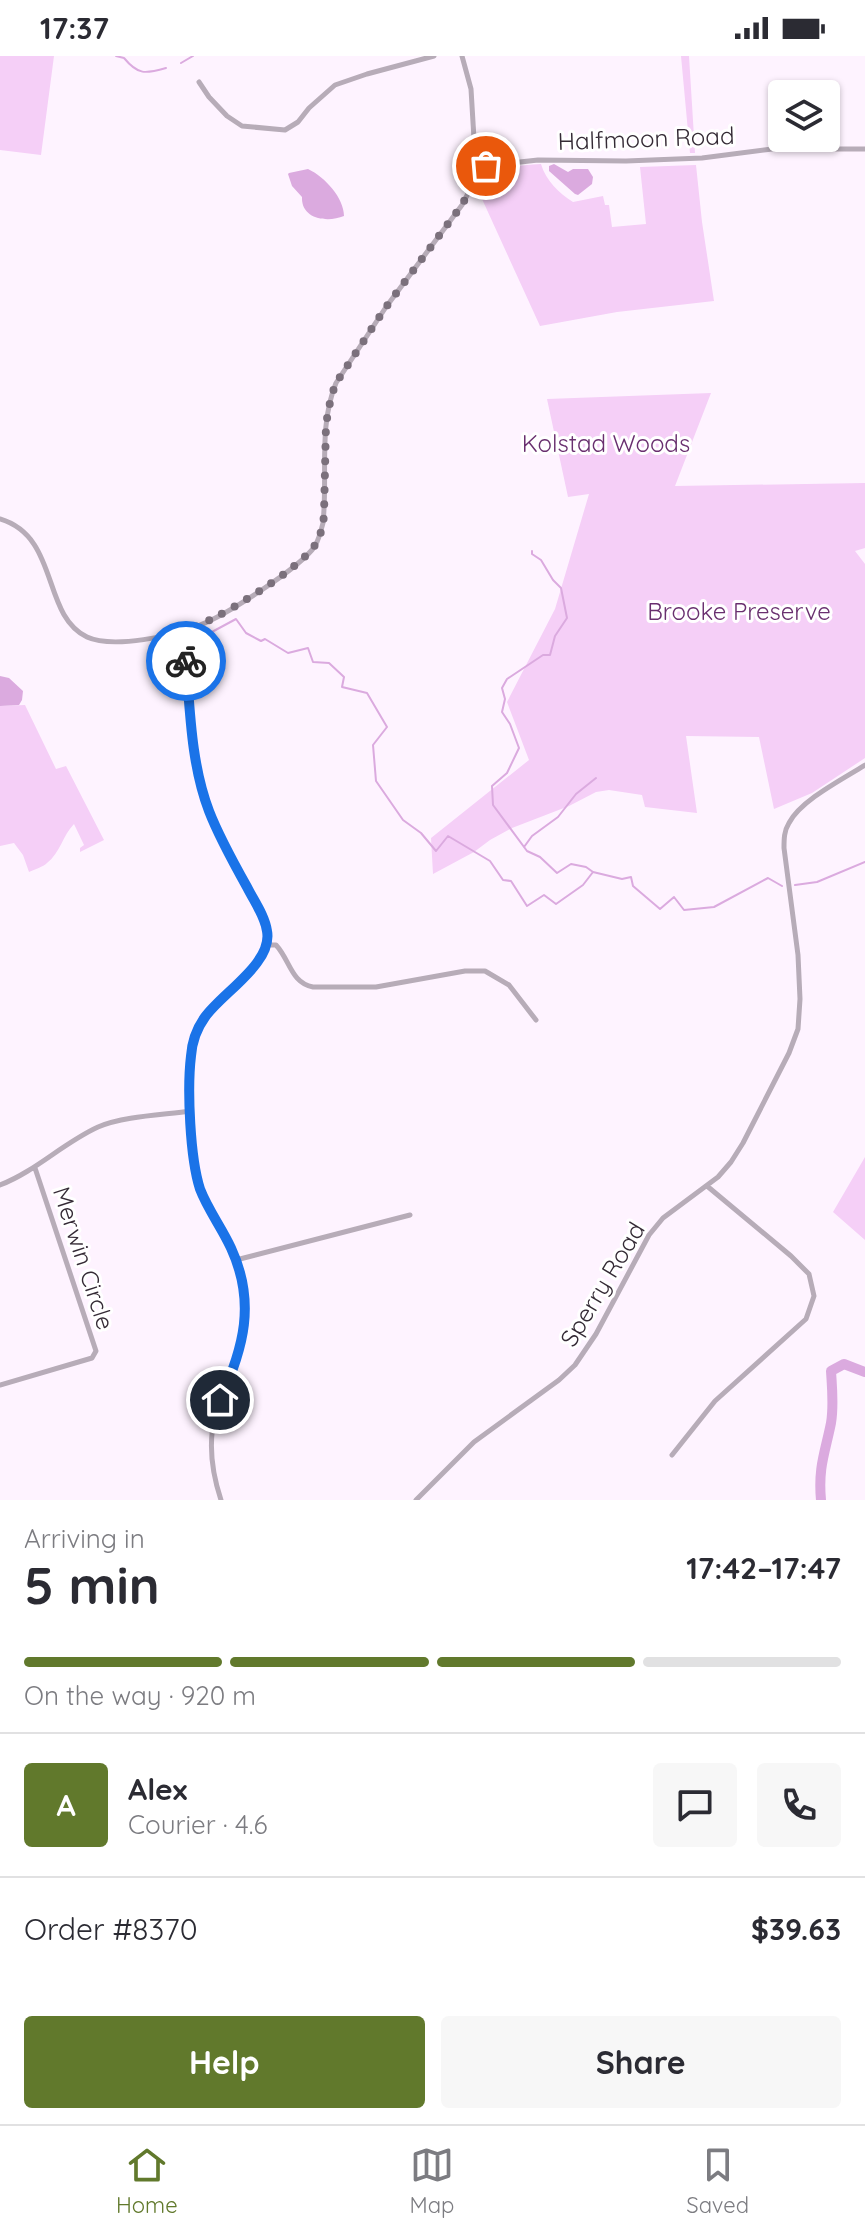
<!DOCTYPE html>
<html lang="en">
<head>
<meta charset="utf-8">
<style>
	:root { --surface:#fff; --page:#f7f7f7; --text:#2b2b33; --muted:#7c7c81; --line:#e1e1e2; --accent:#61792c }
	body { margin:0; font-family:Quicksand,sans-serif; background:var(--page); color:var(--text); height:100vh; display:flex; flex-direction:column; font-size:30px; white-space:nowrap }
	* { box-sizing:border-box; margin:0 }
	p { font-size:26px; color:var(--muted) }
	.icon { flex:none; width:44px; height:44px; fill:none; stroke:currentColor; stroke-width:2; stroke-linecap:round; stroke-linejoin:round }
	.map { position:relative; height:1444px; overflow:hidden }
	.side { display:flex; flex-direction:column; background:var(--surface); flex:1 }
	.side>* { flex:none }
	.buttons { position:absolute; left:768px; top:24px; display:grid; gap:16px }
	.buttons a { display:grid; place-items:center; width:72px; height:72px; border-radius:8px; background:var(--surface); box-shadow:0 2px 6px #0004; font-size:40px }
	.pin { position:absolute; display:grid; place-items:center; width:68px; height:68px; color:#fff; margin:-34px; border:4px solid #fff; border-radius:50%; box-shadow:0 2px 8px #0007 }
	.courier { position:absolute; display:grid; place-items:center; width:80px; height:80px; margin:-40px; border:6px solid #1a73e8; border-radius:50%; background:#fff; color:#222; box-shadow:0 2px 10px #0007 }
	.head em { font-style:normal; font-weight:700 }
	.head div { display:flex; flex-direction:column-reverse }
	.head { display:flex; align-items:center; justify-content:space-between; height:136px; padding:0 24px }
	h1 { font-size:52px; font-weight:700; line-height:60px }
	.bar { display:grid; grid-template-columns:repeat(4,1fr); gap:12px 8px; align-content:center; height:96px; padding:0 24px }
	.bar i { height:10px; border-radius:6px; background:var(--line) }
	.bar .active { background:var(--accent) }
	.bar p { grid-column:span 4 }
	.line { display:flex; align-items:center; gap:20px; padding:0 24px; border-top:2px solid var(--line) }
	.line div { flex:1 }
	.round { display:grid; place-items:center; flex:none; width:84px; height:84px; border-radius:8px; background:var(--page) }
	.primary-button { display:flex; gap:16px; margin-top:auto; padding:16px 24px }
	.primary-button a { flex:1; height:92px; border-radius:8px; background:var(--accent); color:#fff; font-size:32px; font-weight:700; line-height:92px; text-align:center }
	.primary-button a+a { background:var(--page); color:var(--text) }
	.status { display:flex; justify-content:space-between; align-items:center; height:56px; padding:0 40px; background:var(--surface); direction:ltr }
	.status svg { height:22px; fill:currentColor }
	.menu { display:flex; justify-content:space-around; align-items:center; height:112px; border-top:2px solid var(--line); background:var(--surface); font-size:22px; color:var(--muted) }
	.menu a { display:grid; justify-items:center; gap:4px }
	.menu .active { color:var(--accent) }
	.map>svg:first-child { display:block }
</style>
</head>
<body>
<div class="status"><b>17:37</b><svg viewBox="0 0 49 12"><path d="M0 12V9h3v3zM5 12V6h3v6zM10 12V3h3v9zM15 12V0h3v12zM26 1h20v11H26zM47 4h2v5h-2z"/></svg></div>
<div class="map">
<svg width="865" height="1444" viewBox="0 0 865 1444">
	<rect width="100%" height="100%" fill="#fef3ff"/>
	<path fill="#f5cff7" d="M 0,0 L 54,0 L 41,99 L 0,94 Z
		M 681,0 L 689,0 L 695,97 L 690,97 Z
		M 541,108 C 546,125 559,137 573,146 L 603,140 L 605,149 L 609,149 L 612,171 L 646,168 L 640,111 L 696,109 L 702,166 L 714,245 L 617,256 L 540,270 L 477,132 C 488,109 518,110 541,108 Z
		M 711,337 L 675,430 L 865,427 L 865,492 L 855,495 L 865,508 L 865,702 L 812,737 L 774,753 L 759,681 L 686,680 L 697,757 L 645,751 L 642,739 L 609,734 L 596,736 L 569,750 L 512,772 L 490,784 L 474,796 L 433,818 L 431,782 L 529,704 L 507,646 L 555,553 L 589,438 L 568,441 L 547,343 Z
		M 25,649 L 56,713 L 66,710 L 104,784 L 80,796 L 80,792 L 84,789 L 74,768 C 63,779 60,797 47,807 C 43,811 35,813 29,816 L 23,799 L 14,787 L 0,790 L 0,650 Z
		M 865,1101 L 865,1184 L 833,1156 Z"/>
	<path fill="#dbaadf" d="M 554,108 L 568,116 L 573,113 L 588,113 L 593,121 L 592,128 L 578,139 L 575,138 L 549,115 L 549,110 Z
		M 308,113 C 325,121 344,142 344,160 C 327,167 301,163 302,141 L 292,130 L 288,118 L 289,117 Z
		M 0,620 L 9,622 L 23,635 L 22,644 L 19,649 L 0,650 Z"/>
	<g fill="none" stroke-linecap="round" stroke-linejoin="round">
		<path stroke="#dbaadf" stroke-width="2" d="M 116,0 L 124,2 C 138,19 145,18 166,12
			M 181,7 L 193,0
			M 532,495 L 532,498 L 541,504 L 553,524 L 561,532 L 567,562 L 555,580 L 550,599 L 543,599 L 507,623 L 502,632 L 505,643 L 502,656 L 510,668 L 519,692 L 507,717 L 492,730 L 493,749 L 527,795 L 540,801 L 557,817 L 571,808 L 586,811 L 593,816
			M 195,582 L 210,577 L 236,563 L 246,577 L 261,585 L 265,583 L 288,597 L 308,592 L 313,606 L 329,607 L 344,621 L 342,631 L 367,637 L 387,671 L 373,689 L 376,725 L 403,764 L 421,777 L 436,795 L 448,780 L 490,805 L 503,824 L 511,825 L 527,850 L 544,839 L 556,848 L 583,829 L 593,816 L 622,823 L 631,821 L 633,830 L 660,853 L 674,841 L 684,854 L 714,851 L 768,822 L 782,830
			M 524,791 L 532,780 L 558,761 L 576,738 L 596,722
			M 795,829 L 817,826 L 865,806"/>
		<path stroke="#dbaadf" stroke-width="10" d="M 821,1444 C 818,1411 825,1397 831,1367 C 834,1349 832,1332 831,1315 L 844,1308 L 865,1316"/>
		<path stroke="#b7acb8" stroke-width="5" d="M 199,26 L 209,41 L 227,60 L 242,70 L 285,74 L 298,66 L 309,52 L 335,29 L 367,18 L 434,0
			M 476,111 L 538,104 L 626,105 L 702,102 L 772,93 L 865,93
			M 0,463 C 60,481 41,559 87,581 C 113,593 174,580 200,569 C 226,559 300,512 315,490 C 319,483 321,475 323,467 C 328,420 318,371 336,327 L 386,251 L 462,149 L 474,126 L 476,116 L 471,33 L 462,0
			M 184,575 C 191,633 190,693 207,749 C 216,778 233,805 247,831 C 254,846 268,864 268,881 C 268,916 200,945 192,994 C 186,1026 190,1108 202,1138 C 218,1179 244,1203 245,1250 C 246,1270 242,1291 235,1310 C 229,1327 220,1343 215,1360 C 208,1388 212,1417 221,1444
			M 267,889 L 276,889 C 290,904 291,927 313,931 L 376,931 L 465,915 L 485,915 L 509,929 L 536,964
			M 0,1129 C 36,1115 63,1087 98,1071 C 124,1060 163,1059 191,1055
			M 236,1204 L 410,1159
			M 0,1329 L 92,1302 L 96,1295 L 35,1112
			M 672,1399 L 715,1345 L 806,1263 L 814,1240 L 809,1218 L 791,1200 L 707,1130
			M 416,1444 L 474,1386 L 559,1324 L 575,1309 L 596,1278 L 649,1179 L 663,1162 L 718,1121 L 731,1106 L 743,1087 L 789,997 L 798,973 L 800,943 L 798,899 L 784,792 C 784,783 784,775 789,767 C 801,744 843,723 865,709"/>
	</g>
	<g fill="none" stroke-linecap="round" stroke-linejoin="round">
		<path stroke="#7b707c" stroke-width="8" stroke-dasharray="0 14.4" d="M 186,605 L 184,575 C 214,566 298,515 315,489 C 321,480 323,469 324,459 L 326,368 L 331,341 L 336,327 L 386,251 L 462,149 L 474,126 L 476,111 L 486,110"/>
		<path stroke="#1a73e8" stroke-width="10" d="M 186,605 C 190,654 191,708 209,755 C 219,781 233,806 247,831 C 254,845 265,860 267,875 C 273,907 222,937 205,961 C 197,972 192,986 191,1000 C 187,1033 190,1102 200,1133 C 208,1154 222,1172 231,1192 C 256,1246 244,1292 220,1344"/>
	</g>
	<g text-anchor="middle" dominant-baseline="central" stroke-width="6" stroke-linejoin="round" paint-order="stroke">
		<g font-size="24" fill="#342a35" stroke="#fff">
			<text transform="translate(646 82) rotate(-2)">Halfmoon Road</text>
			<text transform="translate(84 1202) rotate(72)">Merwin Circle</text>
			<text transform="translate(602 1228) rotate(-59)">Sperry Road</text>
		</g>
		<g font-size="24" fill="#692f6f" stroke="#fff">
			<text x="606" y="387">Kolstad Woods</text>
			<text x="739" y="555">Brooke Preserve</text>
		</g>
	</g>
</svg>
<div class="buttons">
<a><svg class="icon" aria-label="layers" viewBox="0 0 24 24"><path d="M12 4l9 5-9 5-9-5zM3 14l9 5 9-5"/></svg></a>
</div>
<div class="pin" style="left:486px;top:110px;background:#ea580c"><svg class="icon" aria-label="bag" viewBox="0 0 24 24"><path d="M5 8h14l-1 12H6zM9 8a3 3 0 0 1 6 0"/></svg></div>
<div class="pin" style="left:220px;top:1344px;background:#1f2937"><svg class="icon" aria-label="home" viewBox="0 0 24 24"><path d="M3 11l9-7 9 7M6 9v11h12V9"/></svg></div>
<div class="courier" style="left:186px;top:605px"><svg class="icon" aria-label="bike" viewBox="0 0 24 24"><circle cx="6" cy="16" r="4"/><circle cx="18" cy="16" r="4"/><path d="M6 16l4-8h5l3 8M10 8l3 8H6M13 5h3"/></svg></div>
</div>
<section class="side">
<div class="head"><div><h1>5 min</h1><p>Arriving in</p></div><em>17:42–17:47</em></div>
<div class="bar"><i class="active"></i><i class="active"></i><i class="active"></i><i></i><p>On the way · 920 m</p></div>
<div class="line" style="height:144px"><b class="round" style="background:var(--accent);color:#fff">A</b><div><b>Alex</b><p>Courier · 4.6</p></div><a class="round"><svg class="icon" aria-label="chat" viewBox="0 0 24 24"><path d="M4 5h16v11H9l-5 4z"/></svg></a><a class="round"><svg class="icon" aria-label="phone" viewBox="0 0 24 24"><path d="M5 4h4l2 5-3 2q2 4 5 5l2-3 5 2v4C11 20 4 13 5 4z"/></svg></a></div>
<div class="line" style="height:104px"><div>Order #8370</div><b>$39.63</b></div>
<div class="primary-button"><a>Help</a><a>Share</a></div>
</section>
<nav class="menu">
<a class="active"><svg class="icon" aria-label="home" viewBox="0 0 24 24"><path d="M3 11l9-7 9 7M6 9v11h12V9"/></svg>Home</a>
<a><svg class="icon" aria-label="map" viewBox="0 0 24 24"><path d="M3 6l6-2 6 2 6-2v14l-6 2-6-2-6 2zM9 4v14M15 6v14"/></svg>Map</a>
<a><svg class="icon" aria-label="saved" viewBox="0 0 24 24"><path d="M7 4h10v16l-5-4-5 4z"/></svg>Saved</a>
</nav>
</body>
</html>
